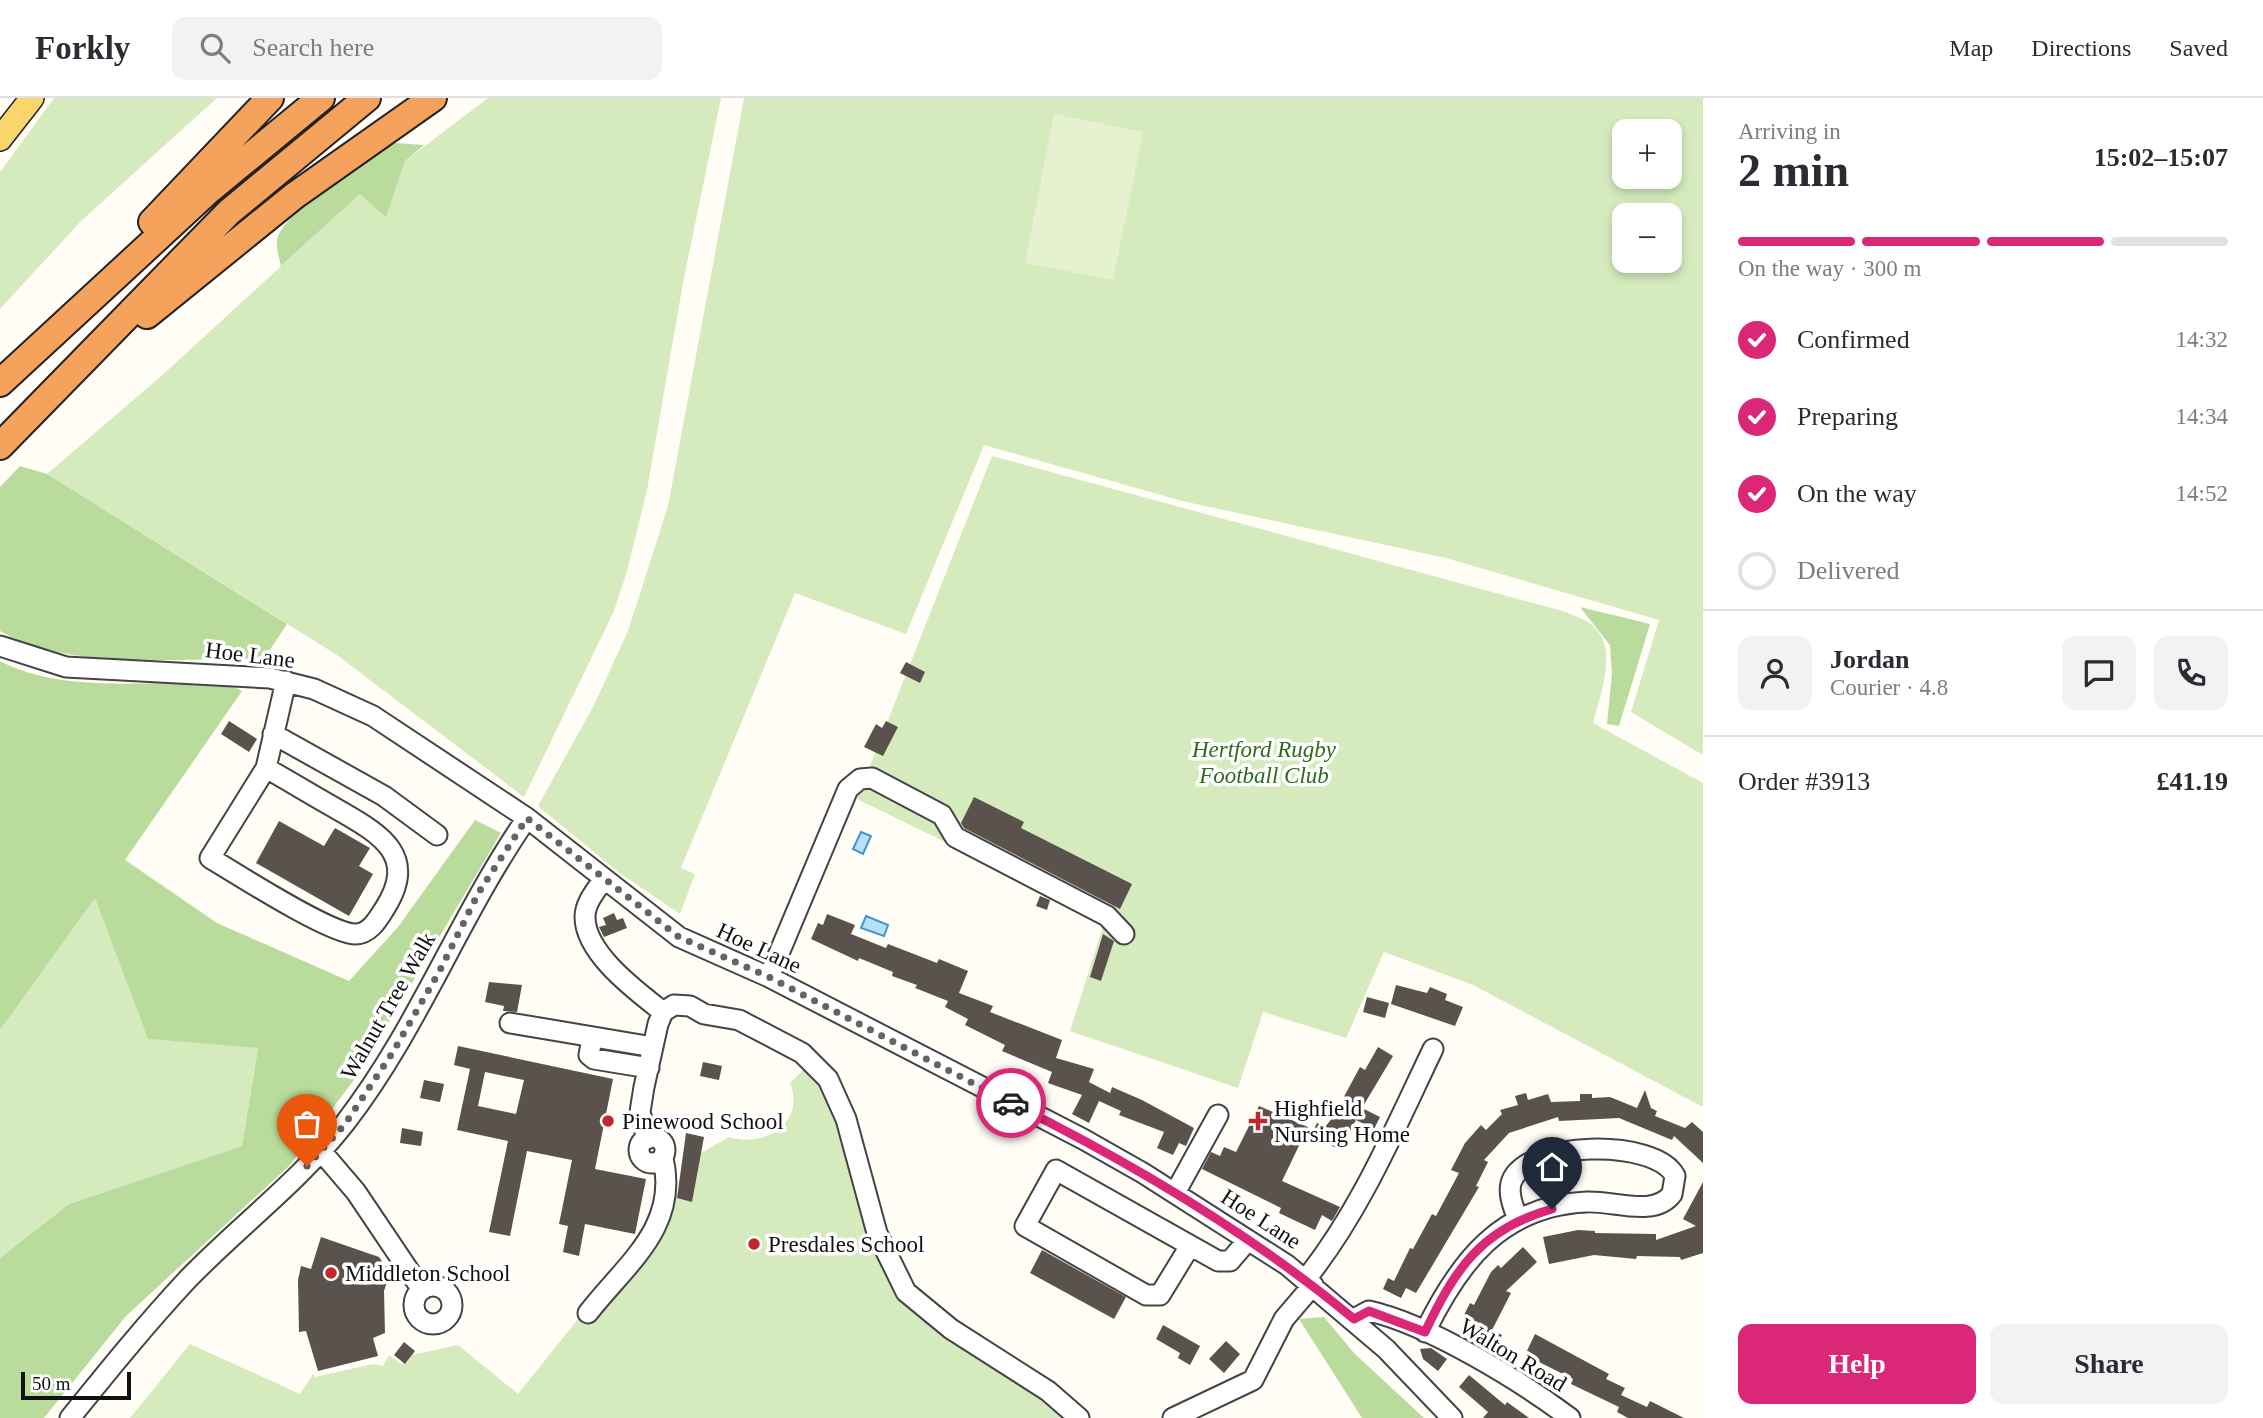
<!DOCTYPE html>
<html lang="en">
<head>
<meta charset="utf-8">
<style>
	:root { --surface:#fff; --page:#f2f2f3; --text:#2b2b33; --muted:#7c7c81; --line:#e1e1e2; --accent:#db2777 }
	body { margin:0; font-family:"Times New Roman",serif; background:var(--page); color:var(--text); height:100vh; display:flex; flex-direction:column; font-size:26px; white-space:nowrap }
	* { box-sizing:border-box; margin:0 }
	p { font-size:23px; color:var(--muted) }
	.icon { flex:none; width:38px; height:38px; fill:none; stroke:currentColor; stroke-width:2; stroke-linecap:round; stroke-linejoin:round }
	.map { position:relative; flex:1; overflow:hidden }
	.details { display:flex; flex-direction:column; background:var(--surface); width:560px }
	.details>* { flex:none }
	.tools { position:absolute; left:1612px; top:21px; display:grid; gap:14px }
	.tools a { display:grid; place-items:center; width:70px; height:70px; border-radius:14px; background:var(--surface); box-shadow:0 4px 10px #0003; font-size:35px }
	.scale { position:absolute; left:21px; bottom:18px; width:110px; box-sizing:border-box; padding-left:7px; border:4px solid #111; border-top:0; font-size:19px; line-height:24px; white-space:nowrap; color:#111; -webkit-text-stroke:5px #fff; paint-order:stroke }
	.pin { position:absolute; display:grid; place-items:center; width:60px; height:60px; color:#fff; margin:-72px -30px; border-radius:50% 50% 50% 0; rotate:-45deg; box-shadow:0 0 7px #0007 }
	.pin .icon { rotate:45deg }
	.courier { position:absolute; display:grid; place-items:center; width:70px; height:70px; margin:-35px; border:5px solid #db2777; border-radius:50%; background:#fff; color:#222; box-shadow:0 2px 9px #0007 }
	.summary em { font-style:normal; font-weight:800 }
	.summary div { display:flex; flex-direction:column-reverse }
	.summary { display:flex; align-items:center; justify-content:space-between; height:119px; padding:0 35px }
	h1 { font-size:46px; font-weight:800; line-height:52px }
	.bar { display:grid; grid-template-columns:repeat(4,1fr); gap:10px 7px; align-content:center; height:84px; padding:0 35px }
	.bar i { height:9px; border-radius:5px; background:var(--line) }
	.bar .on { background:var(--accent) }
	.bar p { grid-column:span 4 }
	.line { display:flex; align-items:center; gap:18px; padding:0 35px; border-top:2px solid var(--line) }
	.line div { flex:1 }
	.round { display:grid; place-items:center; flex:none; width:74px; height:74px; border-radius:14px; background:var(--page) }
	ol { padding:0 35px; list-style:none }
	li { display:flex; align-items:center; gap:21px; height:77px }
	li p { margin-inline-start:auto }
	li .icon { padding:7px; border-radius:50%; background:var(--accent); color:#fff; stroke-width:4 }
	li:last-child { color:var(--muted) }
	li i { width:38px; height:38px; border:4px solid var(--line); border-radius:50% }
	.primary-button { display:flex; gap:14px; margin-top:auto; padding:14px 35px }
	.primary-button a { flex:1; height:80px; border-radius:14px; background:var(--accent); color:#fff; font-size:28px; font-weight:800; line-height:80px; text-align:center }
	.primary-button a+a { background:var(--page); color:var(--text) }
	header { display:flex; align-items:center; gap:42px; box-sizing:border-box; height:98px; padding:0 35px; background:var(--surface); border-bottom:2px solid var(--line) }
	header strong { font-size:33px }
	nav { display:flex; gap:38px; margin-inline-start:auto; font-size:24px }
	.search { width:490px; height:63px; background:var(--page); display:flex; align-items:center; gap:18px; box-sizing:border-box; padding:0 24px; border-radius:14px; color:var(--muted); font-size:26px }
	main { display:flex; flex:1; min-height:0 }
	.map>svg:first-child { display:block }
</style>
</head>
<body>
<header>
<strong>Forkly</strong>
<div class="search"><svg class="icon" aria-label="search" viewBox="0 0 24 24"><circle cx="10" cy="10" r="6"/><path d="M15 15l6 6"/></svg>Search here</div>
<nav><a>Map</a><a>Directions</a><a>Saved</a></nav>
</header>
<main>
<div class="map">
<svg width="1703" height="1320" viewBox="0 0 1703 1320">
	<rect width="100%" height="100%" fill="#fffdf5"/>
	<path fill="#d5ebbd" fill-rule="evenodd" d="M 54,0 L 217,0 L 81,123 L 0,211 L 0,74 Z
		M 488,0 L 721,0 L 683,185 L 647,392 L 627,473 L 614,513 L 524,699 L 337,557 L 47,376 L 159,280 L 360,96 L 386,118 L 405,63 Z
		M 744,0 L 1703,0 L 1703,657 L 1631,614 L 1659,522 L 1446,460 L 1182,403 L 984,347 L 906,536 L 795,495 L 681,770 L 695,776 L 680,816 L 618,774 L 538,708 L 594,607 L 628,533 L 668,408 ZM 1624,33 L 1670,33 L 1670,79 L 1624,79 ZM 1624,117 L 1670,117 L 1670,163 L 1624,163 Z
		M 992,358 L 1566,514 C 1574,518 1584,521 1591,526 C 1620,549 1600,596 1593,625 L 1703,685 L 1703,1009 L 1473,887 L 1384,854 L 1346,940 L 1263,914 L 1238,990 L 1070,933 L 1105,822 L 857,701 Z
		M 95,799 L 148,941 L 258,949 L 242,1048 L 69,1106 L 0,1160 L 0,932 Z
		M 806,969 L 833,1003 L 867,1137 L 887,1178 L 905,1202 L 1054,1303 L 1065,1320 L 130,1320 L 190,1246 L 300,1296 L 313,1276 L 315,1279 L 373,1266 L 383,1268 L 389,1257 L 401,1266 L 407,1265 L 412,1257 L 458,1247 L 518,1296 L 654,1126 L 665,1094 L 683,1098 L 691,1061 L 729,1039 C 764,1050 806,1026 790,985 Z"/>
	<path fill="#b9dc9c" d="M 396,45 L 424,47 L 405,63 L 386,119 L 360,96 L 281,168 C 279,158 274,146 279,136 C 290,112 362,67 386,49 Z
		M 20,368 L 47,376 L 287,526 L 263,562 C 181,558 73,575 0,533 L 0,389 Z
		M 1580,509 L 1650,526 L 1619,628 L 1607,626 L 1612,575 L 1610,547 Z
		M 0,563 C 49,589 113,586 167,585 C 191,585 220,581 242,593 L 125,762 L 217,825 L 349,883 L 398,829 L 475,722 L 501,735 L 357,978 L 289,1068 L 126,1218 L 44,1320 L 0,1320 L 0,1160 L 69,1106 L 242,1048 L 258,950 L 148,941 L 95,800 L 0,932 Z
		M 1324,1219 L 1354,1255 L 1424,1320 L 1362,1320 L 1299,1221 Z"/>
	<path fill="#e6f2cf" d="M 1054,16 L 1143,34 L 1113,182 L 1025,165 Z"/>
	<path fill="#b9e0f7" stroke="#3f96cf" stroke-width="2" d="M 861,734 L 871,738 L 863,756 L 853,751 Z
		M 866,818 L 888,827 L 884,838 L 861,830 Z"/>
	<path fill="#5a524d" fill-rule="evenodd" d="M 906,564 L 925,574 L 920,585 L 900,575 Z
		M 229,623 L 257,641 L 249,654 L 221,636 Z
		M 886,623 L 898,629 L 883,658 L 864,649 L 876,626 L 882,630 Z
		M 974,699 L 1024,724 L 1021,730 L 1132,786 L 1120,811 L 964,730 L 961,725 Z
		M 279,723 L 324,748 L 335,730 L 370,750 L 359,768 L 373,776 L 349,818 L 256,765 Z
		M 1040,798 L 1050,802 L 1047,812 L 1036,808 Z
		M 614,815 L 617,822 L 623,820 L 627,830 L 604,839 L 599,829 L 606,827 L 603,820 Z
		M 827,816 L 855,827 L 851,836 L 886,850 L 888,846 L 937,865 L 939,861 L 968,873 L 959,895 L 993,908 L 990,914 L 1062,942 L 1056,960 L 1094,971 L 1089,984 L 1110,995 L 1112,989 L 1142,1002 L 1194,1030 L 1186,1048 L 1179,1045 L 1173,1057 L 1157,1050 L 1164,1034 L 1119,1017 L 1121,1013 L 1099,1003 L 1089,1025 L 1072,1016 L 1082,997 L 1048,985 L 1052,974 L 1002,953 L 1005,947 L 965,927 L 968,921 L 945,909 L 948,903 L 915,890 L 917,887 L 892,878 L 893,874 L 859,860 L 858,863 L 811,841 L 818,825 L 823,827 Z
		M 1103,836 L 1114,843 L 1101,883 L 1090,879 Z
		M 489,884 L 522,887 L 517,914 L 503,913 L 504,908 L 485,904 Z
		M 1396,887 L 1427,895 L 1430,889 L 1447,896 L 1445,902 L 1463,909 L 1455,928 L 1391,906 Z
		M 1367,899 L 1389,905 L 1385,920 L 1363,914 Z
		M 458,948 L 613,981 L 595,1071 L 646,1081 L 635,1136 L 585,1126 L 579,1158 L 563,1154 L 568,1128 L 559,1126 L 572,1062 L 527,1053 L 510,1138 L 489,1134 L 508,1043 L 457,1032 L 470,971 L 454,967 ZM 485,974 L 524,982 L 516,1016 L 478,1008 Z
		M 1378,949 L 1393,958 L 1362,1010 L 1380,1019 L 1374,1031 L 1356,1022 L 1340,1052 L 1311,1037 L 1317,1025 L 1325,1029 L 1333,1019 L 1360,969 L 1365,972 Z
		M 703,964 L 722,968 L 719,982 L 700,978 Z
		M 424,982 L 444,986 L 440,1004 L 420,1000 Z
		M 1645,992 L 1651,1010 L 1657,1013 L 1655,1018 L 1685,1030 L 1692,1024 L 1703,1034 L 1703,1065 L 1674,1038 L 1672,1042 L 1619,1020 L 1559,1023 L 1558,1019 L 1509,1035 L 1484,1062 L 1488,1064 L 1476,1088 L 1479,1089 L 1416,1195 L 1406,1190 L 1401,1200 L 1383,1191 L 1388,1180 L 1394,1183 L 1410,1150 L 1413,1151 L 1432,1116 L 1436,1118 L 1459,1075 L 1451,1072 L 1465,1045 L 1481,1027 L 1486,1032 L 1502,1016 L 1500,1012 L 1518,1007 L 1515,998 L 1526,995 L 1528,1002 L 1548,996 L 1551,1004 L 1580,1003 L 1580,996 L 1592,996 L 1592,1000 L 1610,999 L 1637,1010 Z
		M 1259,1008 L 1308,1029 L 1282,1083 L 1340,1109 L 1332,1123 L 1322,1117 L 1315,1132 L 1279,1115 L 1281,1110 L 1202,1071 L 1211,1054 L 1220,1058 L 1224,1049 L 1236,1054 Z
		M 402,1030 L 423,1034 L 421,1048 L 400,1045 Z
		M 686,1035 L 704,1039 L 692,1104 L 677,1100 Z
		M 1703,1084 L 1703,1155 L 1681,1162 L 1680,1159 L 1637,1158 L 1636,1161 L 1594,1157 L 1549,1166 L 1543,1139 L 1578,1132 L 1595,1133 L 1595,1135 L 1656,1136 L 1656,1142 L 1696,1128 L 1683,1121 Z
		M 321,1139 L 379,1159 L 390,1175 L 384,1193 L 385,1235 L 373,1240 L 378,1258 L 318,1273 L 306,1233 L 299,1234 L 298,1182 L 301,1168 L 311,1171 Z
		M 1523,1149 L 1537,1164 L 1506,1193 L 1511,1195 L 1492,1232 L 1502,1237 L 1497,1247 L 1468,1232 L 1473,1222 L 1464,1217 L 1470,1205 L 1474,1207 L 1491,1174 L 1498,1167 L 1501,1170 Z
		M 1042,1152 L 1126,1199 L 1114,1221 L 1030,1175 Z
		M 1163,1227 L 1200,1248 L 1190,1267 L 1178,1260 L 1180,1255 L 1156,1241 Z
		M 1535,1236 L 1609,1276 L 1606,1281 L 1625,1290 L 1621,1297 L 1647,1309 L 1650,1303 L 1684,1320 L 1628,1320 L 1617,1314 L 1619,1309 L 1571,1286 L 1573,1281 L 1525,1257 Z
		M 1226,1243 L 1240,1256 L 1224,1275 L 1209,1261 Z
		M 404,1244 L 415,1253 L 405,1266 L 394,1257 Z
		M 1431,1250 L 1447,1261 L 1438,1273 L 1423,1261 L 1420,1251 Z
		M 1469,1277 L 1505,1307 L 1507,1304 L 1529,1320 L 1483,1320 L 1488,1314 L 1459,1289 Z"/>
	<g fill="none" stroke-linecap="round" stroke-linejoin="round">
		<defs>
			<path id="minor" d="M 0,548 L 66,569 L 270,580 L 314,591 L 373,618 L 527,720 L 679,839 L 769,879 L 1083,1041 L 1143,1075 L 1287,1167 L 1386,1251 L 1452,1320
				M 273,636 L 384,698 L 437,737
				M 266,670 L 210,760 C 237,776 328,835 355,836 C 370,836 378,821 385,810 C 420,755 376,734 335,710 C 312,697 289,683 266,670 L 286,583
				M 604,781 C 596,792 585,805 585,819 C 585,856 638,894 663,914
				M 769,879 L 848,691 L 860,681 L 872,680 L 942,717 L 955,739 L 1107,818 L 1124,836
				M 510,925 L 653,949
				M 592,940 L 589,957 L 594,961 L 649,970
				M639 1052a13 13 0 1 1 26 0a13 13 0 1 1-26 0Z
				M 647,1041 L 640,1014 L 644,989 L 658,926 L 663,914 L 674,907 L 690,908 L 704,916 L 739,922 L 802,955 L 828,981 L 846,1021 L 877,1135 L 906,1194 L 951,1231 L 1048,1293 L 1079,1320
				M 321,1053 L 356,1094 L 422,1192
				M 1175,1095 L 1218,1017
				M 1190,1148 L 1160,1197 L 1146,1197 L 1025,1128 L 1056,1072 L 1218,1163 L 1230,1163 L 1248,1142
				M 1306,1181 C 1361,1112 1395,1030 1433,951
				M414 1207a19 19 0 1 1 38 0a19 19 0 1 1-38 0Z
				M 588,1215 C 627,1165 679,1129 663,1060
				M 1354,1221 L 1369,1213 C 1428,1226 1521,1283 1570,1320
				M 1425,1234 C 1459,1164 1501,1108 1586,1104 C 1612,1102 1654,1120 1672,1096 L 1675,1078 C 1656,1040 1524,1042 1511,1085 C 1508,1098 1514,1110 1518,1122
				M 70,1320 C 108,1273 146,1226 187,1182 C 238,1129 299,1084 345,1025 C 418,931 459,818 527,720
				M 1173,1320 L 1253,1282 L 1284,1221 L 1313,1187"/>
			<path id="major" d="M 0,41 L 32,0"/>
			<path id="highway" d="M 152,124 L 270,0
				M 147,217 L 294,98 L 433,0
				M 0,285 L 208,93 L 321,0
				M 0,348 L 229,114 L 367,0"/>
		</defs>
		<use href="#minor" stroke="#444" stroke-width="23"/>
		<use href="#major" stroke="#222" stroke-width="26"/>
		<use href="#highway" stroke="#222" stroke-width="30"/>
		<use href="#minor" stroke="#fff" stroke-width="19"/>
		<use href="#major" stroke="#f9d66b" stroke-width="23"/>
		<use href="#highway" stroke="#f5a25d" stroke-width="26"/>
	</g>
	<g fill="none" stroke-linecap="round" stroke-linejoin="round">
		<path stroke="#646461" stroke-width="7" stroke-dasharray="0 12.6" d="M 307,1068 L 345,1026 L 393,954 L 439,874 L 479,794 L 527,720 L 679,839 L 769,879 L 1011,1005"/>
		<path stroke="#db2777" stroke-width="9" d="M 1011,1005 C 1132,1065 1249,1134 1354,1221 L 1369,1213 L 1425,1234 C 1455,1171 1481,1131 1552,1111"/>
	</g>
	<g fill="#c4262e" stroke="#fff" stroke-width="2.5">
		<circle cx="608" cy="1023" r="7"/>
		<path d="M1254.5 1012.5h7v7h7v7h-7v7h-7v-7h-7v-7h7z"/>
		<circle cx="754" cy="1146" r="7"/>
		<circle cx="331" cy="1175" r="7"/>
	</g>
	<g text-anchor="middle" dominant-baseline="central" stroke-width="7" stroke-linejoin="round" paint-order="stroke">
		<g font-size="23" fill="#111" stroke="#fff">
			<text transform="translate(250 557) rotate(7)">Hoe Lane</text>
			<text transform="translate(759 850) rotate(25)">Hoe Lane</text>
			<text transform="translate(388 908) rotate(-60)">Walnut Tree Walk</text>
			<text transform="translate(1261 1121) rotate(33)">Hoe Lane</text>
			<text transform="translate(1513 1257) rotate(31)">Walton Road</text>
		</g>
		<g font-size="23" font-style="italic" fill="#2f6b1f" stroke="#fff">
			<text x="1264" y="651">Hertford Rugby<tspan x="1264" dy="26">Football Club</tspan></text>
		</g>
		<g font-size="23" fill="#111" stroke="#fff" text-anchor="start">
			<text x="1274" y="1010">Highfield<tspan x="1274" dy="26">Nursing Home</tspan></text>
			<text x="622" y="1023">Pinewood School</text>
			<text x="768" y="1146">Presdales School</text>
			<text x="345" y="1175">Middleton School</text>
		</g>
	</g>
</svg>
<div class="tools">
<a>+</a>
<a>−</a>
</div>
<div class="scale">50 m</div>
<div class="pin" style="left:307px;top:1068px;background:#ea580c"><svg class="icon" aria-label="bag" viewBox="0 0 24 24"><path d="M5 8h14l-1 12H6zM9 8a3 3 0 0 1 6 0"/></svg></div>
<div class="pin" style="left:1552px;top:1111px;background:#1f2937"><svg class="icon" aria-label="home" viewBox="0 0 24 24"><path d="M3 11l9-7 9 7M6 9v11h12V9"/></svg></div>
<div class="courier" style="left:1011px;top:1005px"><svg class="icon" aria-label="car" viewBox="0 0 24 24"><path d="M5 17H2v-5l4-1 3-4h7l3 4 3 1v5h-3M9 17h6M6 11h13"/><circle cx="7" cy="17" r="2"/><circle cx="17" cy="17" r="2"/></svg></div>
</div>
<section class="details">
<div class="summary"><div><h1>2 min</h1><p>Arriving in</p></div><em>15:02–15:07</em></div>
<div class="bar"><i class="on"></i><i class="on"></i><i class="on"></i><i></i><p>On the way · 300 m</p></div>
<ol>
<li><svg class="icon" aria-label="check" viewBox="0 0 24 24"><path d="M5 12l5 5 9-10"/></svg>Confirmed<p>14:32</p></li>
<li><svg class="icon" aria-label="check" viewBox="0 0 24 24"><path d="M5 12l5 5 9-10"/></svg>Preparing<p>14:34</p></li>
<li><svg class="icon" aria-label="check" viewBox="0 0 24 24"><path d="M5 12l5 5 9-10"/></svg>On the way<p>14:52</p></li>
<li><i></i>Delivered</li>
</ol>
<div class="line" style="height:126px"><a class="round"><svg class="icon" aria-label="person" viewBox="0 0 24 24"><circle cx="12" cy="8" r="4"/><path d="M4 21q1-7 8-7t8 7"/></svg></a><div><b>Jordan</b><p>Courier · 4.8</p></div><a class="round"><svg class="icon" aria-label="chat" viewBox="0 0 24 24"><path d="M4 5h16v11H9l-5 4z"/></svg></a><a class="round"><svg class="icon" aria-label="phone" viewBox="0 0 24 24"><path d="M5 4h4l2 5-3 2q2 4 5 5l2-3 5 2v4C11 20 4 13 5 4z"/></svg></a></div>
<div class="line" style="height:91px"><div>Order #3913</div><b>£41.19</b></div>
<div class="primary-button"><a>Help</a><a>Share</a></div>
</section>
</main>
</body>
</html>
